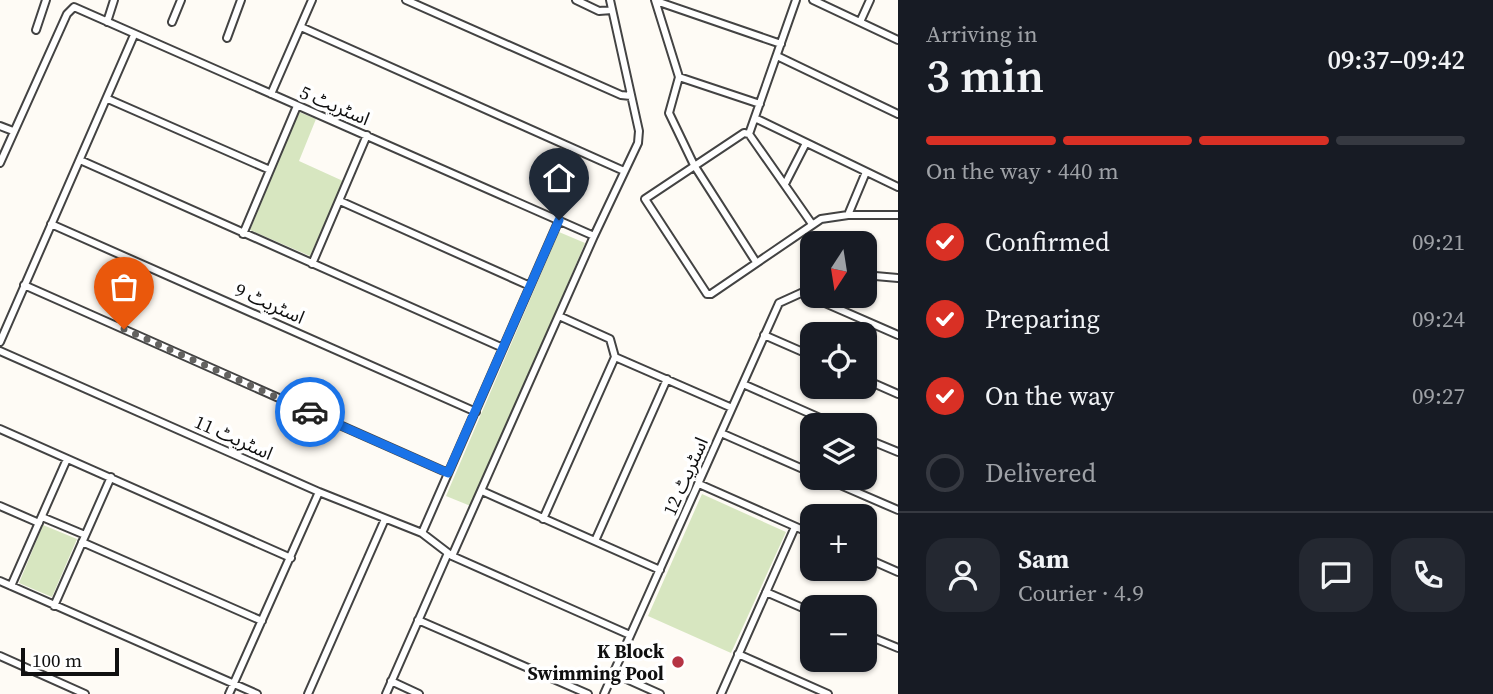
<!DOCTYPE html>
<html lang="en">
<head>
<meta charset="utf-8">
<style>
	:root { --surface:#171b24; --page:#242831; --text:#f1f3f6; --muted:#9ea1a6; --line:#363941; --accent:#d93025 }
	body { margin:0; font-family:"Source Serif 4","Noto Sans Arabic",serif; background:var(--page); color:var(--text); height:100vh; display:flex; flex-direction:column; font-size:26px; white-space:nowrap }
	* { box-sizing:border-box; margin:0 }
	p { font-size:23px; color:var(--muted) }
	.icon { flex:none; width:38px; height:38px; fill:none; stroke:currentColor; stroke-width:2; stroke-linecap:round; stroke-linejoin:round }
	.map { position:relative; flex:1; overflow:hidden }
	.drawer { display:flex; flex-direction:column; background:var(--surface); width:595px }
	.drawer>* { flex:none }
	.needle { width:46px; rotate:192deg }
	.fabs { position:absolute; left:800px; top:231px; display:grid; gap:14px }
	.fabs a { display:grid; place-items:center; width:77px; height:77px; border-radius:14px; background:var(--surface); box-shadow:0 2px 5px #0004; font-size:35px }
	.scale { position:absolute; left:21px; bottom:18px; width:98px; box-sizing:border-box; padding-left:7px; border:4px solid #101010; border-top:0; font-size:19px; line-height:24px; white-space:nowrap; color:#101010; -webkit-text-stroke:5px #fff; paint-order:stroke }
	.pin { position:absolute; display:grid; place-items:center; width:60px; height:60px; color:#fff; margin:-72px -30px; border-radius:50% 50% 50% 0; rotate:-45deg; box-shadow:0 0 7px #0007 }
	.pin .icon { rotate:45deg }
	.courier { position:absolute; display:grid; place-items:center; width:70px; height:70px; margin:-35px; border:5px solid #1a73e8; border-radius:50%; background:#fff; color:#222; box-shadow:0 2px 9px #0007 }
	.summary em { font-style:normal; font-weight:600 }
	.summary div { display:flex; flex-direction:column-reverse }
	.summary { display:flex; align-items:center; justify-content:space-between; height:119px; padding:0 28px }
	h1 { font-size:46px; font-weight:600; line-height:52px }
	.bar { display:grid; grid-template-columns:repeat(4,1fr); gap:10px 7px; align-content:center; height:84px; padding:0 28px }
	.bar i { height:9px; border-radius:5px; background:var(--line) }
	.bar .on { background:var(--accent) }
	.bar p { grid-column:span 4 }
	.line { display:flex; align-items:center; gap:18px; padding:0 28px; border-top:2px solid var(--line) }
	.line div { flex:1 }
	.round { display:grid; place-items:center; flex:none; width:74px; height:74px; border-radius:21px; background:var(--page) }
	ol { padding:0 28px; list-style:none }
	li { display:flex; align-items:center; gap:21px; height:77px }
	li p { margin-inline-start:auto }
	li .icon { padding:7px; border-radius:50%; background:var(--accent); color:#fff; stroke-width:4 }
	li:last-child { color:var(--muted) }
	li i { width:38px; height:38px; border:4px solid var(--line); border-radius:50% }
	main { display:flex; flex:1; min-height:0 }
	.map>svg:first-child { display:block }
</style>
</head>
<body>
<main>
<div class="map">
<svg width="898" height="694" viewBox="0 0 898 694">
	<rect width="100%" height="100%" fill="#fefbf5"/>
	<path fill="#d7e6c0" d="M 299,112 L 316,119 L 299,161 L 343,181 L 310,256 L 250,230 Z
		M 559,232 L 585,243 L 473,507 L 446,496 Z
		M 702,494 L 786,532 L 731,653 L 648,616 Z
		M 43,525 L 77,539 L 52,597 L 19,583 Z"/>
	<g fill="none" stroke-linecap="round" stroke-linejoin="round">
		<defs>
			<path id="minor" d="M 406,0 L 621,95 L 631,96
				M 576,0 L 599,11 L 612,10
				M 655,0 L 679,77 L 760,104
				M 796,0 L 749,134 L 812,224
				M 813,0 L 898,40
				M 656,1 L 781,44
				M 107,22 L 114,0
				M 172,22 L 181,0
				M 860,22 L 870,0
				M 301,27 L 624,171
				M 36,30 L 46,0
				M 227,38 L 241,0
				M 777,56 L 898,114
				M 679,77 L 669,113 L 694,165 L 756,262
				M 271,94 L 312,0
				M 108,99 L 270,170
				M 755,118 L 898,187
				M 0,126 L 13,131
				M 749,134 L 744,133 L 645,199 L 707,294 L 711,294 L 821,219 L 848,215 L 898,215
				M 80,160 L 503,348
				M 0,163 L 67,14 L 74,7 L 594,236
				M 785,184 L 806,143
				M 340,201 L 530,286
				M 848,215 L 866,172
				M 51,224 L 476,412
				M 243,234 L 297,106
				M 312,264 L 367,135
				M 864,275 L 898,278
				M 24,285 L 448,473
				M 802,293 L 898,335
				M 764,335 L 812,356
				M 0,342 L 134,35
				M 0,351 L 319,492 L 422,533 L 452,556 L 630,635
				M 615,357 L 732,408
				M 864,379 L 898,394
				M 743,384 L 836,425
				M 0,429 L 291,558
				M 721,433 L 812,473
				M 864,438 L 898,452
				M 824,478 L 898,510
				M 699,484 L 812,534
				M 482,491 L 660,570
				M 0,506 L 39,523
				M 42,517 L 85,535
				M 543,519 L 615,357 L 610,339 L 559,316
				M 422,533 L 559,220
				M 595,541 L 667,379
				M 82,542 L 262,621
				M 452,556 L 594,236 L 638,143 L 639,131 L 610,0
				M 864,557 L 898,572
				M 0,581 L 257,694
				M 11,586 L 67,459
				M 766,592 L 812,612
				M 54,606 L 111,477
				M 418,620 L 588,694
				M 864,634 L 898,648
				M 738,654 L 828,694
				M 0,656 L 85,694
				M 613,673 L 660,694
				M 391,681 L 419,694
				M 229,694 L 319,492
				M 308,694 L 385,519
				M 386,694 L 448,553
				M 604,694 L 779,303 L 812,288
				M 721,694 L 795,527"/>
		</defs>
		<use href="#minor" stroke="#434343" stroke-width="10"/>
		<use href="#minor" stroke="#fff" stroke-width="6"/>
	</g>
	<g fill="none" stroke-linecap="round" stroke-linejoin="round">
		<path stroke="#636260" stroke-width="7" stroke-dasharray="0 12.6" d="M 124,329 L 310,412"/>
		<path stroke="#1a73e8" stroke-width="9" d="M 310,412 L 448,473 L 559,220"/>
	</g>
	<circle fill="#b53444" stroke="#fff" stroke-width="2.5" cx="678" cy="662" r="7"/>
	<g text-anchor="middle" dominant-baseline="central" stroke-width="7" stroke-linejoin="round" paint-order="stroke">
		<g font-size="19" fill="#101010" stroke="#fff">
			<text transform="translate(335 105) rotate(23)">اسٹریٹ 5</text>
			<text transform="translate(270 303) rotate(24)">اسٹریٹ 9</text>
			<text transform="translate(234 437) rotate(24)">اسٹریٹ 11</text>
			<text transform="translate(685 476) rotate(-66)">اسٹریٹ 12</text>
		</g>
		<g font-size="19" font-weight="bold" fill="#101010" stroke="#fff" text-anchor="end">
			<text x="664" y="651">K Block<tspan x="664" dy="22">Swimming Pool</tspan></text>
		</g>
	</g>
</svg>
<div class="fabs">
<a><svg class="needle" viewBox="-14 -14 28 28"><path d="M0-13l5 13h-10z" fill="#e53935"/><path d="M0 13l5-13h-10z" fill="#9ea1a6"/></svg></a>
<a><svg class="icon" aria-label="locate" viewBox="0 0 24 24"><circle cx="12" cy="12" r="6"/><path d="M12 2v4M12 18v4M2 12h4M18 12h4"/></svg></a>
<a><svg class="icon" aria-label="layers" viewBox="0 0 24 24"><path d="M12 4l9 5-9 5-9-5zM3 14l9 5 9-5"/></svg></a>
<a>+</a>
<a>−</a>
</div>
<div class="scale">100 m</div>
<div class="pin" style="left:124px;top:329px;background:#ea580c"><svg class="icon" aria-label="bag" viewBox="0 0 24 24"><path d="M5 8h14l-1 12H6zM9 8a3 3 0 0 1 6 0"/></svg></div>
<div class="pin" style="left:559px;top:220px;background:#1f2937"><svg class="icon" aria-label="home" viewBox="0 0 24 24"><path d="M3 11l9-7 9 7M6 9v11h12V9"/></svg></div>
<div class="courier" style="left:310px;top:412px"><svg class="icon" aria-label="car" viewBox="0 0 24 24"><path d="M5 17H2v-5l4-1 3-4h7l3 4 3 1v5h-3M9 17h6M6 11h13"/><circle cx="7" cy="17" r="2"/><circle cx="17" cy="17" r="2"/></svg></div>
</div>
<section class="drawer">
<div class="summary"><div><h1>3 min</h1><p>Arriving in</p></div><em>09:37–09:42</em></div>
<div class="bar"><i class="on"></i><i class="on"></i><i class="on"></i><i></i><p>On the way · 440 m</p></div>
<ol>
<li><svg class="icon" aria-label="check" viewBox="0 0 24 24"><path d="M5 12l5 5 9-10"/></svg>Confirmed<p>09:21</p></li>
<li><svg class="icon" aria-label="check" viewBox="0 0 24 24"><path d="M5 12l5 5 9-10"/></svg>Preparing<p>09:24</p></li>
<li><svg class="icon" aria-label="check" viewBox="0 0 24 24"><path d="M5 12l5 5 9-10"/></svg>On the way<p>09:27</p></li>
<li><i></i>Delivered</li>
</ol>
<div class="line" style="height:126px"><a class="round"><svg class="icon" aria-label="person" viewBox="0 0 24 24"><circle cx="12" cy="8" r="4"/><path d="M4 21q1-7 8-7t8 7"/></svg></a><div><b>Sam</b><p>Courier · 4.9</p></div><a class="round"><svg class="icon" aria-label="chat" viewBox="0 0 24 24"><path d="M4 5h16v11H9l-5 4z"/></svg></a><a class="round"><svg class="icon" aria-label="phone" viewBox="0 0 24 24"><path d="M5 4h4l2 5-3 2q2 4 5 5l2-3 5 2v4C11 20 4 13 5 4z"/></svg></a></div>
</section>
</main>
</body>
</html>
